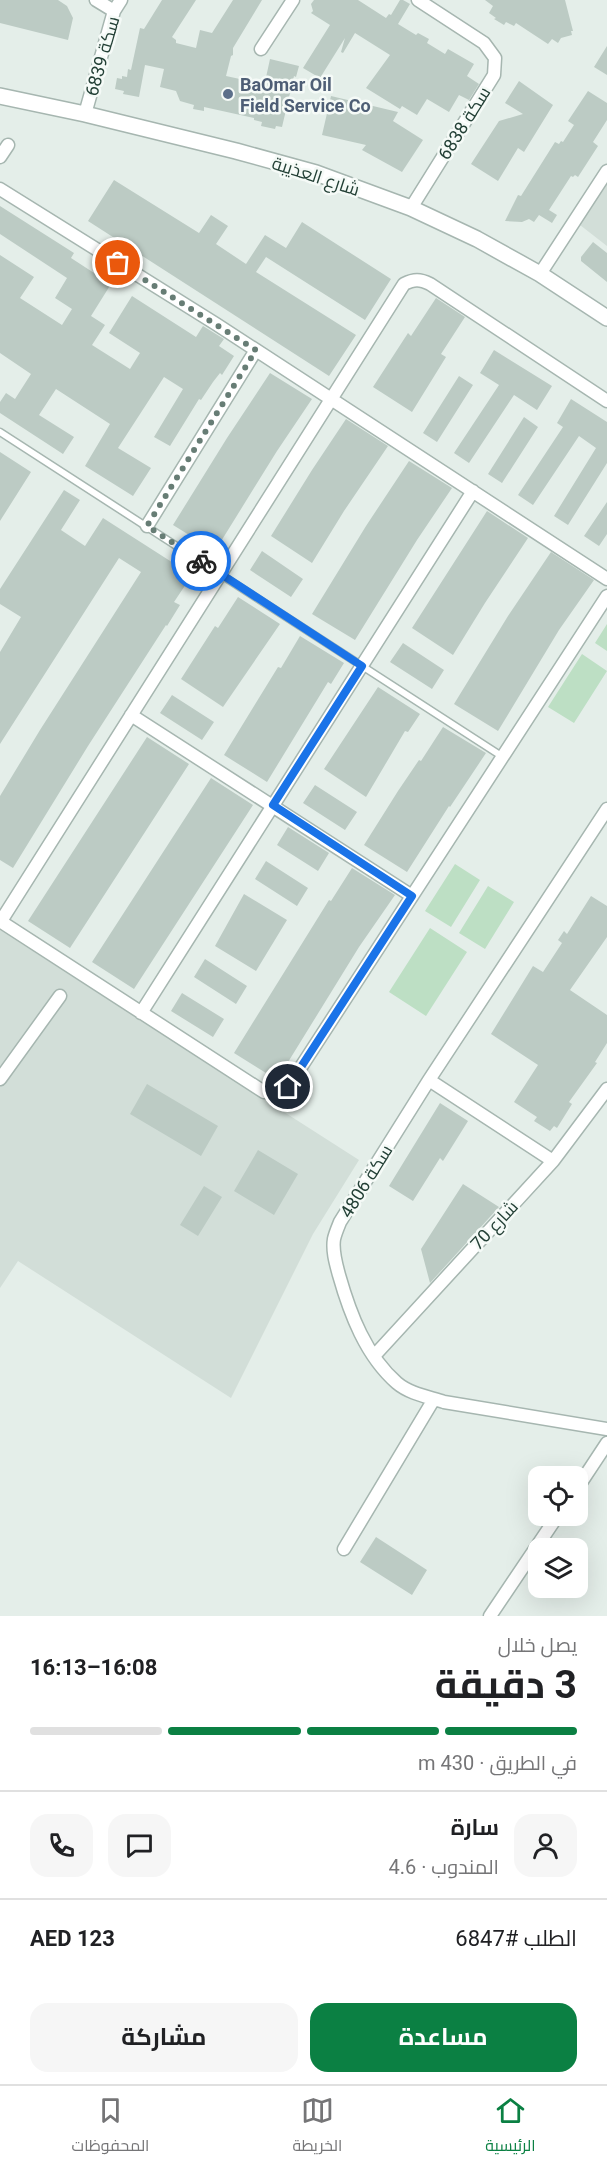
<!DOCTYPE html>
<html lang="ar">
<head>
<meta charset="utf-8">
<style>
	:root { --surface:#fff; --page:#f6f6f6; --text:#202124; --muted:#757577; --line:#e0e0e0; --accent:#0b8043 }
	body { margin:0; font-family:Roboto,Cairo,sans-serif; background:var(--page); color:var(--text); direction:rtl; height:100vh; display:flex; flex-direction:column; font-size:22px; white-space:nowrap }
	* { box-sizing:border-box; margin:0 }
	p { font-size:20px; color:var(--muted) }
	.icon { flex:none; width:33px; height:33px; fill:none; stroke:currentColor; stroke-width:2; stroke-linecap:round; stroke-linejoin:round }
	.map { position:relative; height:1616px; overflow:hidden; direction:ltr }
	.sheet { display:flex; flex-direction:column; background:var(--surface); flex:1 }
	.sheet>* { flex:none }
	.fabs { position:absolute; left:528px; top:1466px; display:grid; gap:12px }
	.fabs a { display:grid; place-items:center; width:60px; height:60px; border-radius:12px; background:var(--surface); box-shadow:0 6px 24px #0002; font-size:30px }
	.pin { position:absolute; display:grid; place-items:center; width:51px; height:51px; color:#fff; margin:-26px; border:3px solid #fff; border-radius:50%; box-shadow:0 2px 6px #0007 }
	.courier { position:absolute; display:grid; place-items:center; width:60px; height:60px; margin:-30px; border:4px solid #1a73e8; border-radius:50%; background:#fff; color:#222; box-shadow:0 2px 8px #0007 }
	.overview em { font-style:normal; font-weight:700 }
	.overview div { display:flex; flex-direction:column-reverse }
	.overview { display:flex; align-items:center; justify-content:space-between; height:102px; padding:0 30px }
	h1 { font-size:39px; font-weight:700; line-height:45px }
	.bar { display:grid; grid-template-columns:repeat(4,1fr); gap:9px 6px; align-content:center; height:72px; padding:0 30px }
	.bar i { height:8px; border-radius:4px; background:var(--line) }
	.bar .selected { background:var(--accent) }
	.bar p { grid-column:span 4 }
	.line { display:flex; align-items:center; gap:15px; padding:0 30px; border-top:2px solid var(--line) }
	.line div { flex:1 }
	.round { display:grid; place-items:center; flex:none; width:63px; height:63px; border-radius:18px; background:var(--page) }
	.primary-button { display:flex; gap:12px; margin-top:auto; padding:12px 30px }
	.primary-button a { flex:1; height:69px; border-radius:18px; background:var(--accent); color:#fff; font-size:24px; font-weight:700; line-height:69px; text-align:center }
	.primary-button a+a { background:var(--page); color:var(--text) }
	.dock { display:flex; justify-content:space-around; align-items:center; height:84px; border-top:2px solid var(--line); background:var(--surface); font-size:16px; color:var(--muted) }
	.dock a { display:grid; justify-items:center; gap:3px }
	.dock .selected { color:var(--accent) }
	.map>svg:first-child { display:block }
</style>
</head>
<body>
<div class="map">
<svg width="607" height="1616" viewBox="0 0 607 1616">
	<rect width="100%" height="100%" fill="#e4eee9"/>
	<path fill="#d2ded8" d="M 607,182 L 607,246 L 580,225 Z
		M 0,930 L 359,1160 L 313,1234 L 231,1398 L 18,1261 L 0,1288 Z"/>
	<path fill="#bddfc4" d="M 607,624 L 607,651 L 595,643 Z
		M 582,654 L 607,671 L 574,723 L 548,707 Z
		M 455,864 L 480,880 L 451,927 L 425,911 Z
		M 488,886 L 514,902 L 485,949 L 459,933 Z
		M 430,928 L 467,952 L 426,1016 L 389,992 Z"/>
	<path fill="#bccbc4" d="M 0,0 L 58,0 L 67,6 L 73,18 L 68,40 L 0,23 Z
		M 162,0 L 196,0 L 172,37 L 176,40 L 176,43 L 196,48 L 200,30 L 212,33 L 233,0 L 262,0 L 233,48 L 233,55 L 231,56 L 226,76 L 263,84 L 263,81 L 265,82 L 270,59 L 299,66 L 296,77 L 294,76 L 282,127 L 276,126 L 275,129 L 261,126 L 262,122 L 254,120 L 254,118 L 204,107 L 204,111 L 193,109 L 194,105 L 180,101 L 176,91 L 160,87 L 164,69 L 145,65 L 139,97 L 123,94 L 124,91 L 115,89 L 117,78 L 122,79 L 122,76 L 127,77 L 128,69 L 131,70 L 140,28 L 144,29 Z
		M 314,0 L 358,0 L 386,18 L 389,14 L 391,15 L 400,0 L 403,0 L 410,4 L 398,24 L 416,35 L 418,33 L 429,39 L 427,43 L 445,54 L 448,49 L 474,64 L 467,76 L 479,84 L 469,100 L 459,95 L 449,112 L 427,99 L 417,115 L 402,106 L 400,109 L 366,88 L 390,55 L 355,33 L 343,53 L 341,52 L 345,38 L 320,78 L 303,68 L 330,25 L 311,13 L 313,11 L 311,4 Z
		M 485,0 L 565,0 L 573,31 L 571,31 L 572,35 L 561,38 L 558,43 L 552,39 L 548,44 L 516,23 L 514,26 L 506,22 L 504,25 L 494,19 L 496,18 L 489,13 L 493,6 Z
		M 607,46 L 607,75 L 594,67 Z
		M 519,81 L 553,105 L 524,152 L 518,148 L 498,181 L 471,164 L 499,121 L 523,114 L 505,103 Z
		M 588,91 L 607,103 L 607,120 L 593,142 L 598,146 L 578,177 L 575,175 L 573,177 L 571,176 L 549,210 L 557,215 L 552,223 L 539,215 L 534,222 L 529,219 L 522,222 L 505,221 L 518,195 L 521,196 L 555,142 L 559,144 L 561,141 L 563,142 L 574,125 L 568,121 Z
		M 331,96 L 398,112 L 393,121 L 423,140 L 402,172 L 362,150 L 366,145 L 322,135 Z
		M 114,180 L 199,233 L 211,215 L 228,226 L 216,244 L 246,264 L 265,235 L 286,248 L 302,222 L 391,279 L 365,320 L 266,257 L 256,272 L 356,335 L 329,376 L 88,221 Z
		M 0,206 L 74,253 L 71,258 L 111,284 L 91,316 L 105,325 L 92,345 L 130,369 L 140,353 L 109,333 L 132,296 L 196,337 L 203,326 L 224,339 L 219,346 L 234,356 L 222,375 L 220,373 L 213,382 L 201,400 L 199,399 L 170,446 L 154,437 L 183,389 L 164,377 L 118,448 L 151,468 L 133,496 L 85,466 L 110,424 L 56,389 L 39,415 L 74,437 L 63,454 L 0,413 L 0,402 L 6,393 L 15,399 L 31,374 L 0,353 L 0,255 L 34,277 L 20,298 L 62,325 L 72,309 L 55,298 L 67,278 L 0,234 Z
		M 593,242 L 607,253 L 607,282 L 581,261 L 581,257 Z
		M 436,298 L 465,317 L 441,354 L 446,357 L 412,412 L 373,387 L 408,333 L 411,336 Z
		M 494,350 L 552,386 L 537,410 L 514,395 L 469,463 L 454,453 L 499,385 L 480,373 Z
		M 270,373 L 312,399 L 277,451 L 215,551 L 173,525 L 227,438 Z
		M 459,376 L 473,385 L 437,442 L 423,433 Z
		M 571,399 L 607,422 L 607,463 L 568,525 L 554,516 L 596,448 L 579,436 L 533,505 L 518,495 L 563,427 L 557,423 Z
		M 524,417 L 538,427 L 502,483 L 488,474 Z
		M 346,419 L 388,446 L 344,511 L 312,563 L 271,536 L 312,470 Z
		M 0,452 L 31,472 L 0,521 Z
		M 409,461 L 452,488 L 417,540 L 355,640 L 312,614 L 366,526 Z
		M 64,490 L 80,500 L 61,530 L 85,546 L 103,518 L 192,575 L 174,602 L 180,605 L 167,626 L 166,625 L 88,746 L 13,868 L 0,860 L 0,796 L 40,730 L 141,572 L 119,558 L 0,744 L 0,652 L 21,617 L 0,604 L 0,589 Z
		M 607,502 L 607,534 L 599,546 L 584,536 Z
		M 487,511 L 528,538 L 485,603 L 453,655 L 412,628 Z
		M 262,551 L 303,579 L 291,597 L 250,570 Z
		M 551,552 L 594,580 L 559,630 L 498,731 L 454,704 L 508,616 Z
		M 238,597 L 280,624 L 223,707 L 181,679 L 215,626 L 218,628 Z
		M 300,636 L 344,663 L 331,684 L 328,682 L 267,782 L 224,755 L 278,667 L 281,668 Z
		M 403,643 L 444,670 L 432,689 L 390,662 Z
		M 378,687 L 420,714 L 408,732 L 405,731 L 366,797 L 324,769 Z
		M 172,695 L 214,722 L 202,740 L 160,713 Z
		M 443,727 L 486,753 L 450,807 L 449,806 L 407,872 L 364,845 L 398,791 L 419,760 L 421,761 Z
		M 147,737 L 189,764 L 70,948 L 28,921 Z
		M 211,778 L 253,805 L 134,989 L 92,962 Z
		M 315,785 L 357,812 L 345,830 L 303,803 Z
		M 288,827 L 329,853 L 318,871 L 277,845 Z
		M 266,861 L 308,888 L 297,906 L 255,879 Z
		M 352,868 L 395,895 L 359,947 L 277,1080 L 234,1053 L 329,900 L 331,901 Z
		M 244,894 L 287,920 L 256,971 L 215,946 Z
		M 591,896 L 607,906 L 607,937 L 570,990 L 607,1015 L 607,1043 L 595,1062 L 597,1063 L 569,1102 L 572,1104 L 557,1128 L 554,1126 L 550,1131 L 534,1121 L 537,1117 L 514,1102 L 538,1065 L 491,1034 L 533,966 L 543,972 L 562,943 L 558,940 L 564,931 L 567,934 Z
		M 205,959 L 247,986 L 236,1004 L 194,977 Z
		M 182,993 L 224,1019 L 213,1037 L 171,1011 Z
		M 147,1084 L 218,1126 L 201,1156 L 130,1114 Z
		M 440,1103 L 468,1121 L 443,1161 L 440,1158 L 413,1201 L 389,1186 Z
		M 258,1150 L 298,1174 L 274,1215 L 234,1191 Z
		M 463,1184 L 499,1207 L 430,1283 L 421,1249 Z
		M 204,1186 L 222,1197 L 198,1236 L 180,1225 Z
		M 376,1537 L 427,1570 L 412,1595 L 360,1562 Z"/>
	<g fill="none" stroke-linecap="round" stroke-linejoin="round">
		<defs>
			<path id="service" d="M 0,432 L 503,757"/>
			<path id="minor" d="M 96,0 L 114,11
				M 261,49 L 293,0
				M 85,114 L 114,11 L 121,0
				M 0,157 L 8,145
				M 0,189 L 216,324 L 607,579
				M 411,208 L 494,75 L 495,58 L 484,43 L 418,0
				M 540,274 L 607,171
				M 147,526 L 256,350
				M 131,715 L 412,896
				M 607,809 L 429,1080 L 340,1222 C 338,1227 335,1234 334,1239 C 332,1251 336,1264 339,1275 C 350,1314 366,1356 397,1383 C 410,1394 429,1397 444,1402 L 607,1429
				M 0,921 L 264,1092 L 276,1093 L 288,1087 L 607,596
				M 1,921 L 404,284 C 414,279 420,279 430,284 L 607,401
				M 141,1013 L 473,491
				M 0,1079 L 60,996
				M 429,1080 L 553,1161
				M 374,1356 L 553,1161 L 607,1089
				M 578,1487 L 607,1443
				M 344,1549 L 434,1399
				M 490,1616 L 558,1515"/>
			<path id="tertiary" d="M 0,96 L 85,114 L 236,151 L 316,173 L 411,208 L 477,239 L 540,274 L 607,318"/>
		</defs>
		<use href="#service" stroke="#a6b6b0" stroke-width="9"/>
		<use href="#minor" stroke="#a6b6b0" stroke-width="15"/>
		<use href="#tertiary" stroke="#a6b6b0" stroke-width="18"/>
		<use href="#service" stroke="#fff" stroke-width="6"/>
		<use href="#minor" stroke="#fff" stroke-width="12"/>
		<use href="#tertiary" stroke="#fff" stroke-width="15"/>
	</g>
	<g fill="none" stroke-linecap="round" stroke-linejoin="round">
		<path stroke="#677d75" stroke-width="6" stroke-dasharray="0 10.8" d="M 118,263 L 256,350 L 147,526 L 201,561"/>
		<path stroke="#1a73e8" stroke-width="8" d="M 201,561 L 362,666 L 273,805 L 412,896 L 288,1087"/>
	</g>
	<circle fill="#5c6f8a" stroke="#f5faf7" stroke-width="2" cx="228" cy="94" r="6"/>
	<g text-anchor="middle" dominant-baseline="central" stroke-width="5" stroke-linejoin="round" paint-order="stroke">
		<g font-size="18" fill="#234036" stroke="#f5faf7">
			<text transform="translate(102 56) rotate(-74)">سكة 6839</text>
			<text transform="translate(464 123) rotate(-58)">سكة 6838</text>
			<text transform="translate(316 176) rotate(18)">شارع العذيبة</text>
			<text transform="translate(366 1181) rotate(-58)">سكة 4806</text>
			<text transform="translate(494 1225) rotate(-47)">شارع 70</text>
		</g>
		<g font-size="18" font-weight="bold" fill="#4e5e75" stroke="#f5faf7" text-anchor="start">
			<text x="240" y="84">BaOmar Oil<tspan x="240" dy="21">Field Service Co</tspan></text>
		</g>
	</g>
</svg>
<div class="fabs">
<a><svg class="icon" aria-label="locate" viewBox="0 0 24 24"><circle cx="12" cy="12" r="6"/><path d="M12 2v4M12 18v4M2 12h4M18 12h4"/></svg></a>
<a><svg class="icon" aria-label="layers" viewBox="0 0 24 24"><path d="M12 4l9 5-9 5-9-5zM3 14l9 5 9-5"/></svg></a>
</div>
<div class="pin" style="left:118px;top:263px;background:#ea580c"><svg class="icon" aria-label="bag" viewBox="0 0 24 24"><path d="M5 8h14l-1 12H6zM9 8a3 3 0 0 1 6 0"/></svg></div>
<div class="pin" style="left:288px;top:1087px;background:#1f2937"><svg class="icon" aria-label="home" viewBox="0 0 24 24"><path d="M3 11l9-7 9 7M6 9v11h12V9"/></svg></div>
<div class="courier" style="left:201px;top:561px"><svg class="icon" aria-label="bike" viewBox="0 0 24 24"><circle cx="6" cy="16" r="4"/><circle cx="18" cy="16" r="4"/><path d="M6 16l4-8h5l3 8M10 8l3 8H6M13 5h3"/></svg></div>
</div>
<section class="sheet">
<div class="overview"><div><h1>3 دقيقة</h1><p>يصل خلال</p></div><em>16:08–16:13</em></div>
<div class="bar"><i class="selected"></i><i class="selected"></i><i class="selected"></i><i></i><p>في الطريق · 430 m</p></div>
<div class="line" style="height:108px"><a class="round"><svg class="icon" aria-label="person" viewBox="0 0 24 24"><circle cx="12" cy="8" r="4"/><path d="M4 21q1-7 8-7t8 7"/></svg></a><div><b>سارة</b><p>المندوب · 4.6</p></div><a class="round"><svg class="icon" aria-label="chat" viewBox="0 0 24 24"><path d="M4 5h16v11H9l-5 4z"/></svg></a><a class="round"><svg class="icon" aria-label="phone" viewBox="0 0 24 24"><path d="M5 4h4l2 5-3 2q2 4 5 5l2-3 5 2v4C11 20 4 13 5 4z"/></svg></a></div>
<div class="line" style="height:78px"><div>الطلب #6847</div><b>AED 123</b></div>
<div class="primary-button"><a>مساعدة</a><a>مشاركة</a></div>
</section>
<nav class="dock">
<a class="selected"><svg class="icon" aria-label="home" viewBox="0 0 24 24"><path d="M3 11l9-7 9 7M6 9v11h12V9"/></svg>الرئيسية</a>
<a><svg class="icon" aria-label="map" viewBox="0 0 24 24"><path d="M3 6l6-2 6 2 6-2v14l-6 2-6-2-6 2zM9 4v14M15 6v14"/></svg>الخريطة</a>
<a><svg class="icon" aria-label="saved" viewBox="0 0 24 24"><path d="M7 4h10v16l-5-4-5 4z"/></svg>المحفوظات</a>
</nav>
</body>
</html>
